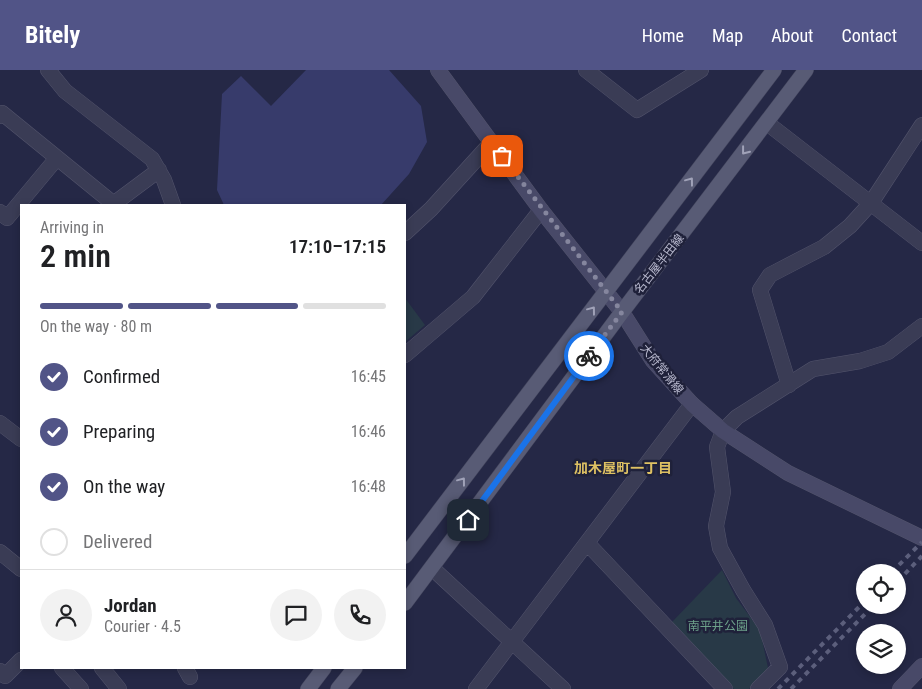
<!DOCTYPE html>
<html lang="en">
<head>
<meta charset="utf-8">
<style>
	:root { --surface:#fff; --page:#f2f2f2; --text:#202124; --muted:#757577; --line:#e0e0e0; --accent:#515487 }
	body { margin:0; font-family:"Roboto Condensed","Noto Sans JP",sans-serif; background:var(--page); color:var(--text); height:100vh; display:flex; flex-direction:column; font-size:19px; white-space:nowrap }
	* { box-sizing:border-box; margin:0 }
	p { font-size:16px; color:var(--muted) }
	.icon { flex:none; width:28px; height:28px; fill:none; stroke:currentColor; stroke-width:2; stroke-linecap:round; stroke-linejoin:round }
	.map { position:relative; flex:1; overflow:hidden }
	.details { position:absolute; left:20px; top:134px; width:386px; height:465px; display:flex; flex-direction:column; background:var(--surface); border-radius:0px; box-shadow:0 2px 8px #0003 }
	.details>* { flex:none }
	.controls { position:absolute; left:856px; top:494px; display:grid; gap:10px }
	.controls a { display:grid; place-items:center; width:50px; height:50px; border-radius:50%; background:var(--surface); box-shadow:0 2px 8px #0003; font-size:25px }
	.pin { position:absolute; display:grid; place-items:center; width:42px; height:42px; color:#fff; margin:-21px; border-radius:10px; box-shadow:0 2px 8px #0006 }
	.courier { position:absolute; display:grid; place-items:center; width:50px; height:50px; margin:-25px; border:4px solid #1a73e8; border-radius:50%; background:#fff; color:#222; box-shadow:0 1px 6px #0007 }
	.overview em { font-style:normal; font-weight:600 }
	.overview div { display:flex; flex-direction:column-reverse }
	.overview { display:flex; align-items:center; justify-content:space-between; height:85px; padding:0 20px }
	h1 { font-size:32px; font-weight:600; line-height:38px }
	.bar { display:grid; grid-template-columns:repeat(4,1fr); gap:8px 5px; align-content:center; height:60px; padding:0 20px }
	.bar i { height:6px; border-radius:4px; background:var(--line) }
	.bar .selected { background:var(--accent) }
	.bar p { grid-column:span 4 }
	.line { display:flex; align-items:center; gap:12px; padding:0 20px; border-top:1px solid var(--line) }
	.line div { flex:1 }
	.round { display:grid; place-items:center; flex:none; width:52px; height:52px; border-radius:26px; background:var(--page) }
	ol { padding:0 20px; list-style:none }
	li { display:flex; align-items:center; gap:15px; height:55px }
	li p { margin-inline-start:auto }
	li .icon { padding:5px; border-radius:50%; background:var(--accent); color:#fff; stroke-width:4 }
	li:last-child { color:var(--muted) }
	li i { width:28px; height:28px; border:2px solid var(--line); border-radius:50% }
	header { display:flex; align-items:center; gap:30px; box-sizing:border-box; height:70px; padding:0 25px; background:var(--accent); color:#fff }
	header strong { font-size:24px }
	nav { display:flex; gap:28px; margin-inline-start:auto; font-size:18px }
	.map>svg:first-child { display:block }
</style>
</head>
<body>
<header>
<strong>Bitely</strong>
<nav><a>Home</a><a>Map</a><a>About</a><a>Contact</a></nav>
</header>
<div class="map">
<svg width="922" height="619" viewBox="0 0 922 619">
	<rect width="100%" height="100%" fill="#252846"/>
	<path fill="#283947" d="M 405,228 L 425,255 L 405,272 Z
		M 722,500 L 736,528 L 760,560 L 768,598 L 749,619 L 734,619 L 672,552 Z"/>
	<path fill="#373b6b" d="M 306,0 L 389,0 L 421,36 L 427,72 L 409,104 L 381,135 L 224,135 L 217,120 L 222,24 L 241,6 L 271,36 Z"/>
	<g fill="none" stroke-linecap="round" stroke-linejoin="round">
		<defs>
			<path id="street" d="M 48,0 L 65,21 L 152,89 L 164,110 L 173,135
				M 586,0 L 637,40 L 701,0
				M 0,46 L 2,43 L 115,135
				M 767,53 L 922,173
				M 112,135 L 159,100
				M 0,142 L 7,148 L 57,88
				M 405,163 L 431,139 L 492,72
				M 405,285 L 473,227 L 541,140
				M 789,315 L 760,220 L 770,205 L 824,177 L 850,156 L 871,133 L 922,55
				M 0,353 L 21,369
				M 587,473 L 725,619
				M 0,482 L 21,499
				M 432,498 L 563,619
				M 62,598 L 81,619
				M 102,598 L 119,619
				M 185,598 L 190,607
				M 0,601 L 5,606 L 21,590
				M 476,619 L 692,334
				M 758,619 L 780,597 L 765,555 L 743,520 L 720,478 L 716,456 L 723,422 L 717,377 L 723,361 L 737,347 L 813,299 L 860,291 L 888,282 L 922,256"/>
			<path id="secondary" d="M 438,0 L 541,140 L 622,242 L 653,291 L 692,334 L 723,361 L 788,403 L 922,468
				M 900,619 L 922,596"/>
			<path id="primary" d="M 405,486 L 774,0
				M 405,533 L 622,242 L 806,0
				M 308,619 L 324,598
				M 338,619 L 355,598"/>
		</defs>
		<use href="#street" stroke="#53546c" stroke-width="16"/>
		<use href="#secondary" stroke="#53546c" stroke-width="16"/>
		<use href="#primary" stroke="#41435b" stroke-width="16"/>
		<use href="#street" stroke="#3a3c55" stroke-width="15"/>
		<use href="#secondary" stroke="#484968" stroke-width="15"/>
		<use href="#primary" stroke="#585b75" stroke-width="15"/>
		<path stroke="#5c5f7c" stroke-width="4" stroke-dasharray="5 5" stroke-linecap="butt" d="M 892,502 L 922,472
			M 898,511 L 922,486
			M 778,619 L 865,531
			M 791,619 L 874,535"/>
	</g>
	<defs><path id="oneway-chevron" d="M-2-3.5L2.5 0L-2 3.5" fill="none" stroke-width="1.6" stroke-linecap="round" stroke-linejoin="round" transform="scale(1.25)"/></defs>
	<g stroke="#a0a2b8">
		<use href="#oneway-chevron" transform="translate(745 81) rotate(128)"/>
		<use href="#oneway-chevron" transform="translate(690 111) rotate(-53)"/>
		<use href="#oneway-chevron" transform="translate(592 240) rotate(-53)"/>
		<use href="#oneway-chevron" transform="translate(462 411) rotate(-53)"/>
	</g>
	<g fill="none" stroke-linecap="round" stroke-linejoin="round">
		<path stroke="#85869e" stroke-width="5" stroke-dasharray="0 9" d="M 502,86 L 622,242 L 589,286"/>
		<path stroke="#1a73e8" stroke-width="6" d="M 468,450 L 589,286"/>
	</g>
	<g text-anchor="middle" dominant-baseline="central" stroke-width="5" stroke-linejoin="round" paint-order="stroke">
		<g font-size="12" fill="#b8b9ce" stroke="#1f213a">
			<text transform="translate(659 194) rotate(-52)">名古屋半田線</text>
			<text transform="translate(662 299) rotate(51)">大府常滑線</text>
		</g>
		<g font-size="12" fill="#6da18a" stroke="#1f213a">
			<text x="718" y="556">南平井公園</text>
		</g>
		<g font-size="14" font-weight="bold" fill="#dec163" stroke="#1f213a">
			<text x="623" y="398">加木屋町一丁目</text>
		</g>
	</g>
</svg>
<div class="controls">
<a><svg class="icon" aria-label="locate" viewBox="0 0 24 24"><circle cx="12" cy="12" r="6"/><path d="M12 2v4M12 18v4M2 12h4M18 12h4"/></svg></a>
<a><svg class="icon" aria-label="layers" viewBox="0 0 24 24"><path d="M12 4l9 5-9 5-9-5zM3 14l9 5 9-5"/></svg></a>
</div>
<div class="pin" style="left:502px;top:86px;background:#ea580c"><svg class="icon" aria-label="bag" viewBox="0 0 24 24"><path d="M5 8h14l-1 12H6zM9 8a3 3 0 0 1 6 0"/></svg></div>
<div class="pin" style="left:468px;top:450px;background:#1f2937"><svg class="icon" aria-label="home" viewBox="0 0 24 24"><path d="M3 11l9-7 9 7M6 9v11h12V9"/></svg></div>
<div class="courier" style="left:589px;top:286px"><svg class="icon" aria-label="bike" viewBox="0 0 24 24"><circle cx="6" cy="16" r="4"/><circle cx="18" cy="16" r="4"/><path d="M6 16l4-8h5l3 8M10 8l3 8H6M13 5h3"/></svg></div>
<section class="details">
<div class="overview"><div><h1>2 min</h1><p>Arriving in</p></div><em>17:10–17:15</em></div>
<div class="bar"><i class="selected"></i><i class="selected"></i><i class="selected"></i><i></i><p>On the way · 80 m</p></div>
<ol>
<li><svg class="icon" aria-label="check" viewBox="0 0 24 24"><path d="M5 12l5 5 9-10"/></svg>Confirmed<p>16:45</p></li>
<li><svg class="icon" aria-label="check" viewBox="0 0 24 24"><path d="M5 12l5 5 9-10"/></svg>Preparing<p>16:46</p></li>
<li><svg class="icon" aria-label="check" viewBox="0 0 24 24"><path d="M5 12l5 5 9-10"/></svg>On the way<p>16:48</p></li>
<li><i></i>Delivered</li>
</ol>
<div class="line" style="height:90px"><a class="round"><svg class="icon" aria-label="person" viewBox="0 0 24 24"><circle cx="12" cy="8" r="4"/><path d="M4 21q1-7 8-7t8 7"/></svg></a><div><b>Jordan</b><p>Courier · 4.5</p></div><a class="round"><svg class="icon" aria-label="chat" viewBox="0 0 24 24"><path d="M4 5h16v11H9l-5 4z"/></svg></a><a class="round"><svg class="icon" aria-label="phone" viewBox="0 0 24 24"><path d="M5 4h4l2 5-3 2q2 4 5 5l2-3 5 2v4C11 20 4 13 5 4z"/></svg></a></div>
</section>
</div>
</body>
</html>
